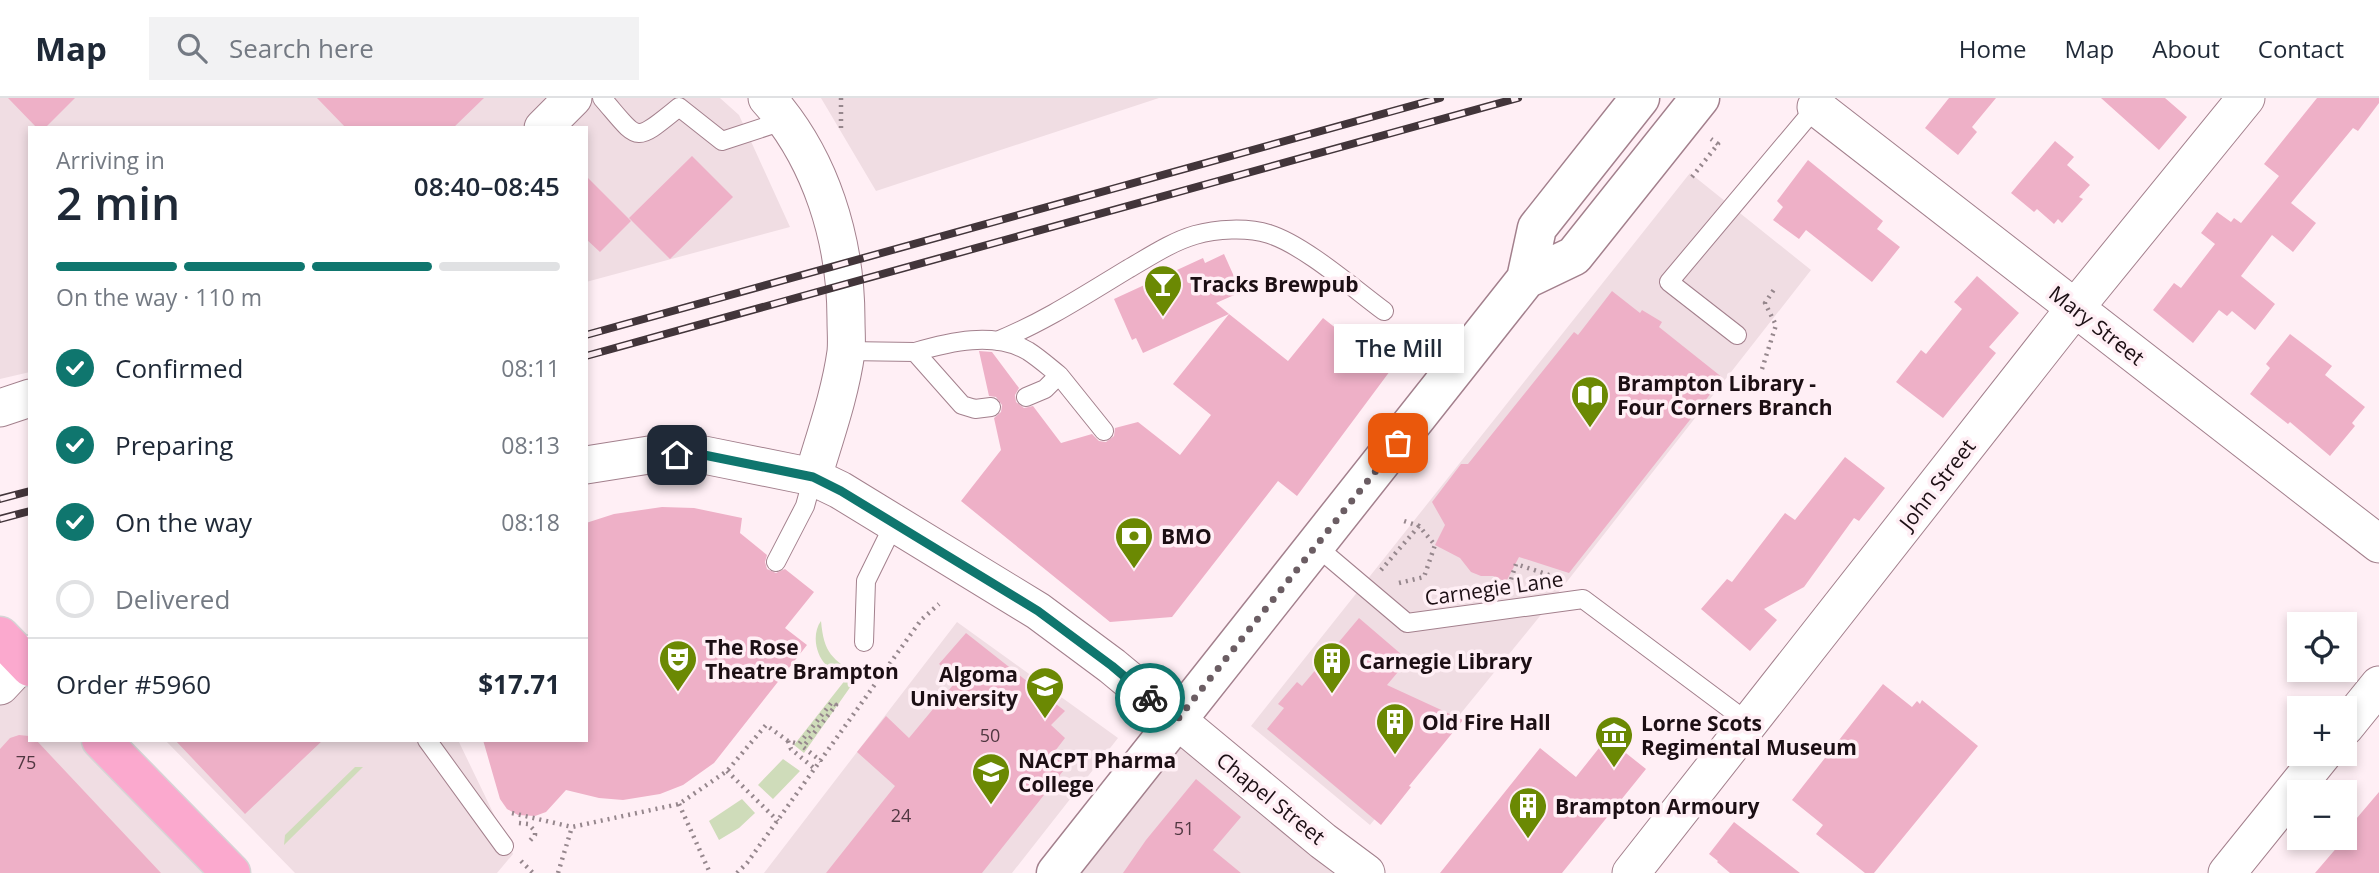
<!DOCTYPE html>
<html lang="en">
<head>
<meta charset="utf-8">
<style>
	:root { --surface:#fff; --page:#f2f2f3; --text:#1f2937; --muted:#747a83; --line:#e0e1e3; --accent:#0f766e }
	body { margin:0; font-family:"Open Sans",sans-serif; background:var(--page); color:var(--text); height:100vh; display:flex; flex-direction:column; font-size:26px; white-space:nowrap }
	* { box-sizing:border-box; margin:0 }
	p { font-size:23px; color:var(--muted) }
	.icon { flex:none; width:38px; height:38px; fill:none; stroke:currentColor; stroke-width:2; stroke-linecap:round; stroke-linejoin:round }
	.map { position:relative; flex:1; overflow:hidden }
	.side { position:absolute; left:28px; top:28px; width:560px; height:616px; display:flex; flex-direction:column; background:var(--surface); border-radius:0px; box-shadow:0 4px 10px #0003 }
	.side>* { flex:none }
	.tools { position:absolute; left:2287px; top:514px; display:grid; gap:14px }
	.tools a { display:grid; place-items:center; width:70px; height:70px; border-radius:0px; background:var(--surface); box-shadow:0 4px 10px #0003; font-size:35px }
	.pin { position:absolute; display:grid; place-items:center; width:60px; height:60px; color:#fff; margin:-30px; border-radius:14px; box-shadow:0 4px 10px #0006 }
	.courier { position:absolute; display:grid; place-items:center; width:70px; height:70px; margin:-35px; border:5px solid #0f766e; border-radius:50%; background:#fff; color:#222; box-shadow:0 2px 9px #0007 }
	.bubble { position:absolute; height:49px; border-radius:0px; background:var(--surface); box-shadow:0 4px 10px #0003; font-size:23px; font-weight:600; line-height:49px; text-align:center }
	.summary em { font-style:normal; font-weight:600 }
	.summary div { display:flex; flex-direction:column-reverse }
	.summary { display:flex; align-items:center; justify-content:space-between; height:119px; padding:0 28px }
	h1 { font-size:46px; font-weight:600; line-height:52px }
	.bar { display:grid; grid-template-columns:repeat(4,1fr); gap:10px 7px; align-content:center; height:84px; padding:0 28px }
	.bar i { height:9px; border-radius:5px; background:var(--line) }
	.bar .current { background:var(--accent) }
	.bar p { grid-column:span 4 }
	.line { display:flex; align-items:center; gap:18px; padding:0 28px; border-top:2px solid var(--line) }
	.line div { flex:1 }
	ol { padding:0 28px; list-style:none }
	li { display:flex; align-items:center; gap:21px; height:77px }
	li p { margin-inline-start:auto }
	li .icon { padding:7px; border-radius:50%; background:var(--accent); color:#fff; stroke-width:4 }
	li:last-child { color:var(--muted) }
	li i { width:38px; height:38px; border:4px solid var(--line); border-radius:50% }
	header { display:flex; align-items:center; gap:42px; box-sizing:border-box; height:98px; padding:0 35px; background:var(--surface); border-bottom:2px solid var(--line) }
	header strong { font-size:33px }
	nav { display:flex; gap:38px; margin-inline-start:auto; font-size:24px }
	.search { width:490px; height:63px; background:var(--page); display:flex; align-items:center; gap:18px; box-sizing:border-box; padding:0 24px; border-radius:0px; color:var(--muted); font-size:26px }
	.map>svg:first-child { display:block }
</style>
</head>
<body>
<header>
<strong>Map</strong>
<div class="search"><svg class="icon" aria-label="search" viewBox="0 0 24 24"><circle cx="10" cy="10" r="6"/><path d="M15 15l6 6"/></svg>Search here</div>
<nav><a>Home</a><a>Map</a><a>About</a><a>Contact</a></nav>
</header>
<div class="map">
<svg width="2379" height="775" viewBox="0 0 2379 775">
	<rect width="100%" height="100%" fill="#ffeff5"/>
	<path fill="#f0dde3" d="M 0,0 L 720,0 L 739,17 L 790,129 L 586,184 L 586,30 L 30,30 L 30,274 L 0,281 Z
		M 821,0 L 1159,0 L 876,93 Z
		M 1690,75 L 1811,172 L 1540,518 L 1370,727 L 1251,628 Z
		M 957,524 L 1118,640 L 1012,775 L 764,775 Z
		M 0,538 L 30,569 L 30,642 L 101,642 L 231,775 L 0,775 Z
		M 1177,622 L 1358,775 L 1056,775 Z
		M 165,642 L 458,642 L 513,756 L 497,775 L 295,775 Z"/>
	<path fill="#cfdcba" d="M 821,523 C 824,556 832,560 858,578 L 804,655 L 794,647 L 846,581 C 840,576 832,572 826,567 C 815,556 812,535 821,523 Z
		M 783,661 L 800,673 L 773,701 L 758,687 Z
		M 355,669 L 363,669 L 284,747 L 285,737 Z
		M 742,701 L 755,715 L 739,730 L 719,742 L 709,723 Z"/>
	<path fill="#eeb0c7" d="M 8,0 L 75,0 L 45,30 L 37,30 Z
		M 317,0 L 484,0 L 453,30 L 346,30 Z
		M 1949,0 L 1996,0 L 1972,29 L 1977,34 L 1958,57 L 1925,30 Z
		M 2101,0 L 2165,0 L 2187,19 L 2159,52 Z
		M 2317,0 L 2379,0 L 2379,5 L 2358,33 L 2353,30 L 2291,105 L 2316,125 L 2293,154 L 2272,137 L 2241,178 L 2275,206 L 2255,232 L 2232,213 L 2227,218 L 2219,212 L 2193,245 L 2153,212 L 2174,185 L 2181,190 L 2215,146 L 2201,135 L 2217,114 L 2231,124 L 2234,120 L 2241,125 L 2279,78 L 2264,66 Z
		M 2055,43 L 2074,59 L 2067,67 L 2090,87 L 2079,99 L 2083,101 L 2062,125 L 2058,121 L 2054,126 L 2037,111 L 2034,114 L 2011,95 Z
		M 692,58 L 733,99 L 670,161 L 629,120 Z
		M 1808,62 L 1883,123 L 1877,131 L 1900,149 L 1872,184 L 1806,132 L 1799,141 L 1773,122 L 1783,109 L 1777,103 Z
		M 586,78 L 631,123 L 600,154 L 586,141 Z
		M 1224,156 L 1241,194 L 1216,205 L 1229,216 L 1143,255 L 1136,240 L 1132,242 L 1114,201 L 1203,160 L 1205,165 Z
		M 1977,178 L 2019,215 L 1989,249 L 1996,255 L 1943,320 L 1896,284 L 1921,252 L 1926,256 L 1962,211 L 1954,204 Z
		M 1612,193 L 1640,215 L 1642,212 L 1662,224 L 1659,229 L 1723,280 L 1569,475 L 1519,459 L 1506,484 L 1493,478 L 1481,478 L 1471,474 L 1460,460 L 1435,447 L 1445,427 L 1432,404 L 1461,366 L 1468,366 L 1574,234 L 1578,237 Z
		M 1229,216 L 1288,263 L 1323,220 L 1390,273 L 1297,398 L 1278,383 L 1172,519 L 1110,524 L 961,403 L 1001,352 L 994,320 L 1001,314 L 1002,307 L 996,299 L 989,298 L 979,253 L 992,254 L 1019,290 L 1015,297 L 1016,304 L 1024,310 L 1033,308 L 1061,345 L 1092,336 L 1099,343 L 1106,344 L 1114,338 L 1115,330 L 1138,324 L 1180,357 L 1211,317 L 1173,286 Z
		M 2290,236 L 2332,268 L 2325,277 L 2365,309 L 2352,325 L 2355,328 L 2330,358 L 2290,324 L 2288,326 L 2250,296 L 2270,270 L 2266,266 Z
		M 1845,359 L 1885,390 L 1859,423 L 1854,420 L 1804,489 L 1764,511 L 1777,522 L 1750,553 L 1701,511 L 1727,481 L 1732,484 L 1785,415 L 1795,422 Z
		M 662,409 L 694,410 L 742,420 L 740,435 L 767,457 L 765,464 L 767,471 L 776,475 L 785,471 L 814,494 L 785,530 L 807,547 L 714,665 L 683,687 L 660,696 L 623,702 L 599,700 L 566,692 L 546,714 L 535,718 L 518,717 L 507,711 L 500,701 L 483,642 L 586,642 L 586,425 L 614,416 Z
		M 1359,520 L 1408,562 L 1387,587 L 1463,622 L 1409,688 L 1411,689 L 1381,727 L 1267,631 L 1284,610 L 1278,606 L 1297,584 L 1302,588 Z
		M 966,535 L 1065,613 L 1051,627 L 1065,640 L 1052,657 L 1067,668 L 982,775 L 826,775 L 895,688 L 857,654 L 886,618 L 909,640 L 958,581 L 939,566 Z
		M 1883,586 L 1912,609 L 1917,603 L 1920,606 L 1922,602 L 1978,648 L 1874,775 L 1865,775 L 1816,736 L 1823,727 L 1792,702 Z
		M 19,637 L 29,638 L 30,642 L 37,643 L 161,775 L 0,775 L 0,651 L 10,640 Z
		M 1607,640 L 1646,671 L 1562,775 L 1440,775 L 1540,650 L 1576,679 Z
		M 175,642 L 323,642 L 245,716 Z
		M 1196,681 L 1241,719 L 1213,752 L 1241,775 L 1123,775 L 1146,742 Z
		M 2379,694 L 2379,775 L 2315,775 L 2345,740 L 2345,734 Z
		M 1734,724 L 1800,775 L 1730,775 L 1717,764 L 1718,763 L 1709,756 Z"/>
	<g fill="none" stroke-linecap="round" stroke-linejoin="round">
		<defs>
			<path id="service" d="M 602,0 C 640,44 633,46 679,9 L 722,43 L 786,22
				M 1737,237 L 1669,184 L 1816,9
				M 997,243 C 1044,224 1085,197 1128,171 C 1149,159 1171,144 1195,137 C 1216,131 1247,129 1269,136 C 1304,147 1353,190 1384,213
				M 846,253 L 915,254 L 962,307 L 975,311 L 991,309
				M 915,254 C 949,244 994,233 1028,253 C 1039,260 1049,269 1059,277 L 1045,291 L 1026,299
				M 1059,277 L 1104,333
				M 1316,448 L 1407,525 L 1583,501 L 1749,625
				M 776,464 L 805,408 L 813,379
				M 864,544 L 866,483 L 894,426
				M 427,642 L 504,748"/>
			<path id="minor" d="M 767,0 C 821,60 846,142 846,222 C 846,233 847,244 846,254 C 840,297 825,338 813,379
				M 1816,9 L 2379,446
				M 543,30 L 573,0
				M 0,310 L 30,300
				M 586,367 L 649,357 L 704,357 L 813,379 L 840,392 L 1038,513 L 1112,568 L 1323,743 L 1366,775
				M 0,588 L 30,556
				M 2345,629 L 2379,587
				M 1631,775 L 2075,210 L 2246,0
				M 2227,775 L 2323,656"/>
			<path id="secondary" d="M 1526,181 L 1574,158 L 1700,0
				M 1056,775 L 1526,181 L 1537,130 L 1640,0"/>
			<path id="primary" d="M 0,538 L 30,569
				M 101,642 L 231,775"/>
		</defs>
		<use href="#service" stroke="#a3808d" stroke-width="20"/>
		<use href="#minor" stroke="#a3808d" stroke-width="39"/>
		<use href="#secondary" stroke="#a3808d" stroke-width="41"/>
		<use href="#primary" stroke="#d6d4d5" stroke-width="41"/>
		<path stroke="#96878d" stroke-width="4.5" stroke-dasharray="2 5" stroke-linecap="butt" d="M 841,30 L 841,0
			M 1692,79 L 1718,46 L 1711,41
			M 1762,271 L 1776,227 L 1765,205 L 1775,190
			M 1381,472 L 1419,428
			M 1399,485 L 1424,479 L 1435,447 L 1419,428 L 1404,423
			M 1509,488 L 1516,466 L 1552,478
			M 788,643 L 791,651 L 815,671
			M 727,673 L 778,723
			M 679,706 L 710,775
			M 512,715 L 572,729 L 679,706 L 727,673 L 766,627 L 788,643 L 799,646 L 832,604 L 836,607 L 803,649 L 821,663
			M 519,725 L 528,726 L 535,733 L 535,737 L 528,745
			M 521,763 L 533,775
			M 558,775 L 572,729
			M 737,775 L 747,765 L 921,522 L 939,506"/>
		<use href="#service" stroke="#fff" stroke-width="18"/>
		<use href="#minor" stroke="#fff" stroke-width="37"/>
		<use href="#secondary" stroke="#fff" stroke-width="38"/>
		<use href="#primary" stroke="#fba9ce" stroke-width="38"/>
		<defs>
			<path id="rail" d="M 586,237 L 1440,0
				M 586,258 L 1518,0
				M 0,401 L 30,393
				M 0,421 L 30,413"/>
		</defs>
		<use href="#rail" stroke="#42353a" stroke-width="8"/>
		<use href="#rail" stroke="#ffeff5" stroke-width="5" stroke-dasharray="16" stroke-linecap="butt"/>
	</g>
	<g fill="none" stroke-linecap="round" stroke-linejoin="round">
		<path stroke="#6b5d63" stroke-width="7" stroke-dasharray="0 12.6" d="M 1150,600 L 1177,622 L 1398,345"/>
		<path stroke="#0f766e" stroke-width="9" d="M 677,357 L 704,357 L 813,379 L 841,393 L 1038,513 L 1112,568 L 1150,600"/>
	</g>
	<defs>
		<symbol id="bar-pin" viewBox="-11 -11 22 30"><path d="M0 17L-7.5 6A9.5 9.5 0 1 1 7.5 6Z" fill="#6b8903" stroke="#ffeff5"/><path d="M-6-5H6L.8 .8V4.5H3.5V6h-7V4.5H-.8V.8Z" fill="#fff"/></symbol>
		<symbol id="library-pin" viewBox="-11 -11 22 30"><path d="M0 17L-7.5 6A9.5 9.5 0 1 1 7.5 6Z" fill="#6b8903" stroke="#ffeff5"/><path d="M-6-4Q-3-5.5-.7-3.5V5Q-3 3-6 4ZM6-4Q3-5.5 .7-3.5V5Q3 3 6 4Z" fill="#fff"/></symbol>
		<symbol id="bank-pin" viewBox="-11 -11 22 30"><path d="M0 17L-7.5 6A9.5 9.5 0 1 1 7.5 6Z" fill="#6b8903" stroke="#ffeff5"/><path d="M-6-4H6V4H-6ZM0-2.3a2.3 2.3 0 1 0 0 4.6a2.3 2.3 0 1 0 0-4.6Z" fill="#fff"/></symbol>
		<symbol id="theatre-pin" viewBox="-11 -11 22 30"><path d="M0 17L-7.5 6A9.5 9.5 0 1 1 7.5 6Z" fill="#6b8903" stroke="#ffeff5"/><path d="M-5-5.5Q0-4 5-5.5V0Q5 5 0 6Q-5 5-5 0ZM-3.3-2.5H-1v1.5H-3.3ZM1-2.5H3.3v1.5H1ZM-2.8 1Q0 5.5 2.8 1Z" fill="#fff"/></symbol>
		<symbol id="building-pin" viewBox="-11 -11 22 30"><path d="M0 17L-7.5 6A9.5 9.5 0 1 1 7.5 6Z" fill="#6b8903" stroke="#ffeff5"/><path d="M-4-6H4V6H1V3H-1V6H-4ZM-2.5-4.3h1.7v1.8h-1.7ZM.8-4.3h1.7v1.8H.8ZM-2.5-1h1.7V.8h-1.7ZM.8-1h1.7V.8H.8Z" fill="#fff"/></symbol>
		<symbol id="university-pin" viewBox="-11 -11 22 30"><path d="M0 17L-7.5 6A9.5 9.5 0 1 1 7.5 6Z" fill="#6b8903" stroke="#ffeff5"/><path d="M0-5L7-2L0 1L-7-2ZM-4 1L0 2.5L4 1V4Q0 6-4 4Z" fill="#fff"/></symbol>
		<symbol id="museum-pin" viewBox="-11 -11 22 30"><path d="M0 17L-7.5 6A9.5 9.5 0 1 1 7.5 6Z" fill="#6b8903" stroke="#ffeff5"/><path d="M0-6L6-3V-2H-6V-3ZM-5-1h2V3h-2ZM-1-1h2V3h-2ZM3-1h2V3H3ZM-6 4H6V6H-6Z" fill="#fff"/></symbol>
	</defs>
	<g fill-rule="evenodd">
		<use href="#bar-pin" x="1141" y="164" width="44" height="60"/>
		<use href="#library-pin" x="1568" y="275" width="44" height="60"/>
		<use href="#bank-pin" x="1112" y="416" width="44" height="60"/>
		<use href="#theatre-pin" x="656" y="539" width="44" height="60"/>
		<use href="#building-pin" x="1310" y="541" width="44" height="60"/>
		<use href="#university-pin" x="1023" y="566" width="44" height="60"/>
		<use href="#building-pin" x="1373" y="602" width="44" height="60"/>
		<use href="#museum-pin" x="1592" y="615" width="44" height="60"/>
		<use href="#university-pin" x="969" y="652" width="44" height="60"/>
		<use href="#building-pin" x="1506" y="686" width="44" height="60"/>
	</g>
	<g text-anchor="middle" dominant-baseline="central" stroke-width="7" stroke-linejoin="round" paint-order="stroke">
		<g font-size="18" fill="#503741">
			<text x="990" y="637">50</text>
			<text x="26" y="664">75</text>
			<text x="901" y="717">24</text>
			<text x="1184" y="730">51</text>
		</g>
		<g font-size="21" font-weight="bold" fill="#1c0f14" stroke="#ffeff5" text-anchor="start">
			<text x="1190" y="186">Tracks Brewpub</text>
			<text x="1617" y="285">Brampton Library -<tspan x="1617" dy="24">Four Corners Branch</tspan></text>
			<text x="1161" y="438">BMO</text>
			<text x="705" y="549">The Rose<tspan x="705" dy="24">Theatre Brampton</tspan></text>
			<text x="1359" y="563">Carnegie Library</text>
			<text x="1018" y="576" text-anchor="end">Algoma<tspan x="1018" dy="24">University</tspan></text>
			<text x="1422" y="624">Old Fire Hall</text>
			<text x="1641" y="625">Lorne Scots<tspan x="1641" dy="24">Regimental Museum</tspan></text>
			<text x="1018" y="662">NACPT Pharma<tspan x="1018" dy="24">College</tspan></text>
			<text x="1555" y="708">Brampton Armoury</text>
		</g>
		<g font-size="21" fill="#1c0f14" stroke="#ffeff5">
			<text transform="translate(2097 227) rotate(38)">Mary Street</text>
			<text transform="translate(1937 386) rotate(-52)">John Street</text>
			<text transform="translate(1494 490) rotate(-8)">Carnegie Lane</text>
			<text transform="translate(1271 700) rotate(39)">Chapel Street</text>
		</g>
	</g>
</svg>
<div class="tools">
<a><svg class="icon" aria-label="locate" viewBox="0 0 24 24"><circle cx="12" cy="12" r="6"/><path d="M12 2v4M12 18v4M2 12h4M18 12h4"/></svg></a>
<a>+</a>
<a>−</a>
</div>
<div class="pin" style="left:1398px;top:345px;background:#ea580c"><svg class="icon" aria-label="bag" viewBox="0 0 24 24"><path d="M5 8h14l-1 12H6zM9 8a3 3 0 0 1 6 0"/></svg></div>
<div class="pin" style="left:677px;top:357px;background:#1f2937"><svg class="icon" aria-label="home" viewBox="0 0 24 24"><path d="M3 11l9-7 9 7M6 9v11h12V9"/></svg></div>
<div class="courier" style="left:1150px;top:600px"><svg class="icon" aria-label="bike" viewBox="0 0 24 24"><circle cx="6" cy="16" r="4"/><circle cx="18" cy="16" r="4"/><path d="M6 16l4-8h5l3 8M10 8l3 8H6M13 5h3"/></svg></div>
<div class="bubble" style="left:1334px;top:226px;width:130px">The Mill</div>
<section class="side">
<div class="summary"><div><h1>2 min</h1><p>Arriving in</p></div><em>08:40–08:45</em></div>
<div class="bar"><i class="current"></i><i class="current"></i><i class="current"></i><i></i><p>On the way · 110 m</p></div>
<ol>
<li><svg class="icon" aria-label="check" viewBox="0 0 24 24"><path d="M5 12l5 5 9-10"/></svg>Confirmed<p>08:11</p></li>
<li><svg class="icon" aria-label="check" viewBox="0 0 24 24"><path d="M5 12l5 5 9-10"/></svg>Preparing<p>08:13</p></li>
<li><svg class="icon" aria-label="check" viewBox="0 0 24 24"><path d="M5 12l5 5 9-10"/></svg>On the way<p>08:18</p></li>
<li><i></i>Delivered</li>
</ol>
<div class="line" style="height:91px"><div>Order #5960</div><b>$17.71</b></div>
</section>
</div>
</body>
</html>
